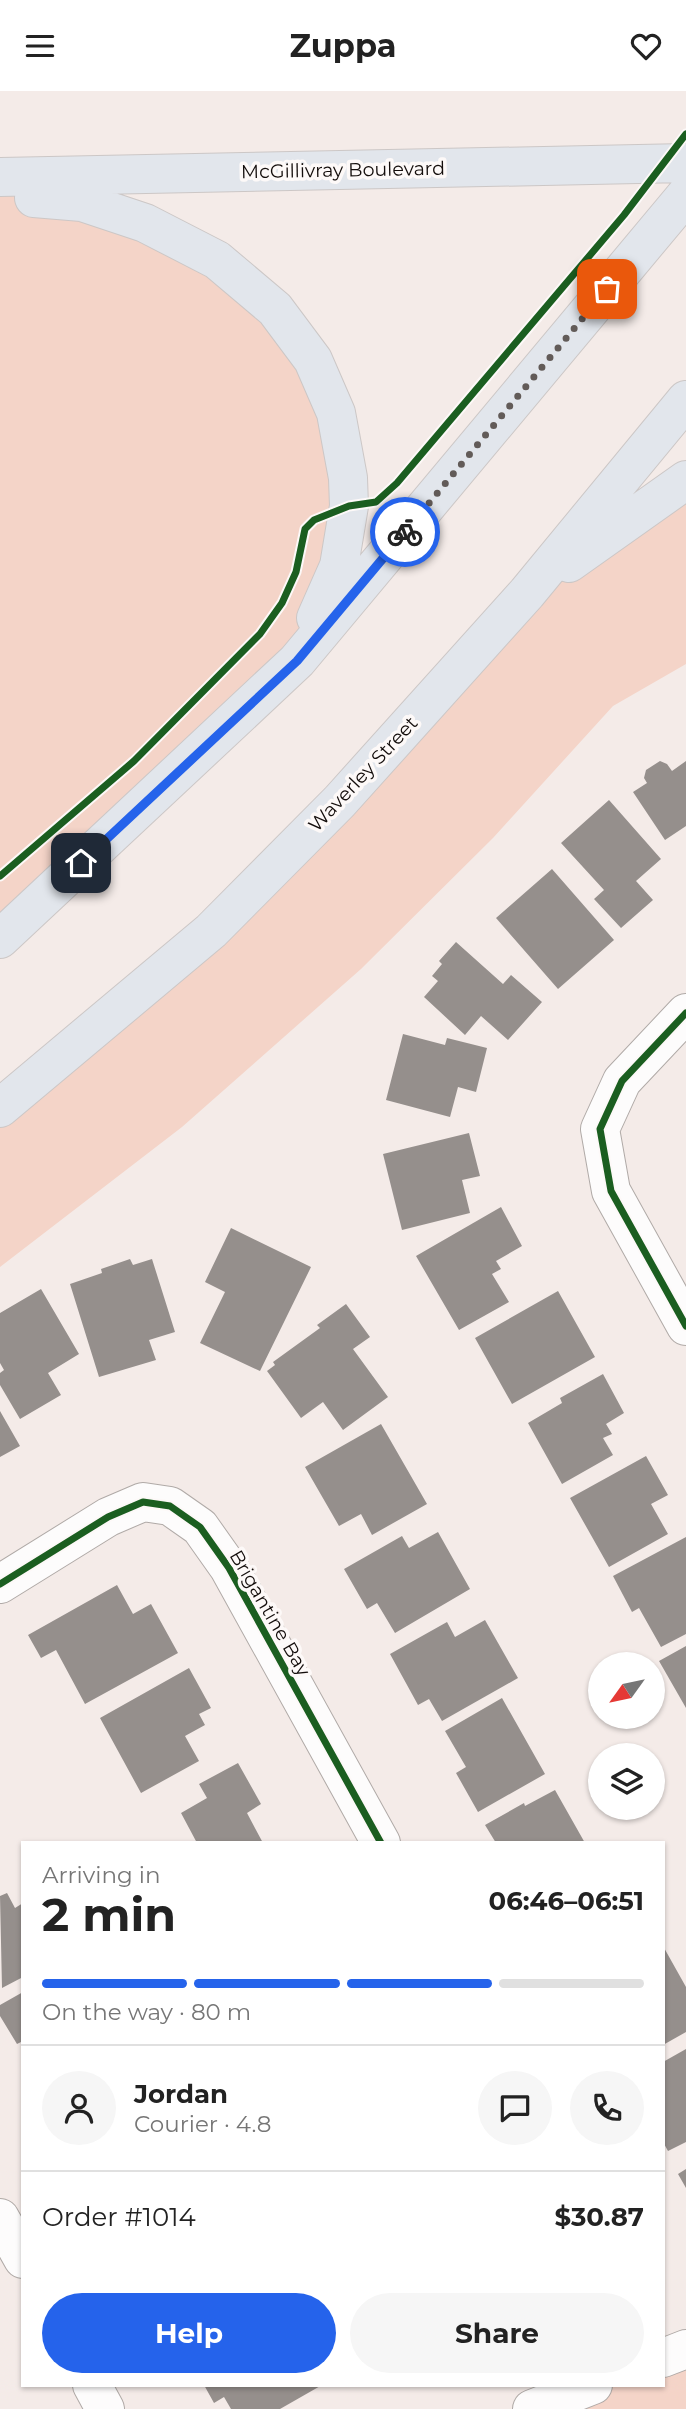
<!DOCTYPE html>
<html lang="en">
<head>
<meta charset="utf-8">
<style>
	:root { --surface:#fff; --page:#f6f6f6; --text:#222; --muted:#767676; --line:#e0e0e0; --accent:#2563eb }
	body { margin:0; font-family:Montserrat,sans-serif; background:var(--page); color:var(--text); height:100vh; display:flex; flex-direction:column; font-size:26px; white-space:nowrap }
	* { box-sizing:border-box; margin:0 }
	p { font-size:23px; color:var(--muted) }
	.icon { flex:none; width:38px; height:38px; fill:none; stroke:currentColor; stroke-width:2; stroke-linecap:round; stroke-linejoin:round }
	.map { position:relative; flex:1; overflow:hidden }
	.details { position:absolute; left:21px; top:1750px; width:644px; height:546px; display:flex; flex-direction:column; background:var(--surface); border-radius:0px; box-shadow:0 2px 5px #0004 }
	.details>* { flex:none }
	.needle { width:46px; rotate:237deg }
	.fabs { position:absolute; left:588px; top:1561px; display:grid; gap:14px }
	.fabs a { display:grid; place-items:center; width:77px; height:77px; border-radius:50%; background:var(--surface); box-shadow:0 2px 5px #0004; font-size:35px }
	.pin { position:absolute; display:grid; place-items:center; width:60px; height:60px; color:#fff; margin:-30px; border-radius:14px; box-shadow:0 4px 10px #0006 }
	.courier { position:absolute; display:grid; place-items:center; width:70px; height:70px; margin:-35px; border:5px solid #2563eb; border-radius:50%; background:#fff; color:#222; box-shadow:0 2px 9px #0007 }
	.summary em { font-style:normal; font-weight:700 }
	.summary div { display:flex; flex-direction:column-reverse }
	.summary { display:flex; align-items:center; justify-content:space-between; height:119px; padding:0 21px }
	h1 { font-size:46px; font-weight:700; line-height:52px }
	.bar { display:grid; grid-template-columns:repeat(4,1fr); gap:10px 7px; align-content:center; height:84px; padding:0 21px }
	.bar i { height:9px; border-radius:5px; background:var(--line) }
	.bar .active { background:var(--accent) }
	.bar p { grid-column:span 4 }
	.line { display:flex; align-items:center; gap:18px; padding:0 21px; border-top:2px solid var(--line) }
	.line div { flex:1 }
	.round { display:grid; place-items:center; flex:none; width:74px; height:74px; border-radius:37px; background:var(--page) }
	.button { display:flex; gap:14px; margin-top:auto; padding:14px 21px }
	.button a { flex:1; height:80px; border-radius:42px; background:var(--accent); color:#fff; font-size:28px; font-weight:700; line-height:80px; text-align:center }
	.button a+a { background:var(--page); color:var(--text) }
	header { display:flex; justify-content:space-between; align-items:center; height:91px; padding:0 21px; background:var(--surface); font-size:32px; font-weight:700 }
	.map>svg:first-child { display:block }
</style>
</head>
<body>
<header><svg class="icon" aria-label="menu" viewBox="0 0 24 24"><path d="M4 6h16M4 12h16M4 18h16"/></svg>Zuppa<svg class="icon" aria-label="heart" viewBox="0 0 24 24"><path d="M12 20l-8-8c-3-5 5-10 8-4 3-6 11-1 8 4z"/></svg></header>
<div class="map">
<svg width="686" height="2318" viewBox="0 0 686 2318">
	<rect width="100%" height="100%" fill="#f4ebe8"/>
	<path fill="#f4d4c8" d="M 0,104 L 82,111 L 275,218 L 348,387 L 297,570 L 0,848 Z
		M 686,389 L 686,573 L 613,615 L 493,747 L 361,878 L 182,1036 L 0,1176 L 0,1017 L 211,840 L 527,502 Z
		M 686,2258 L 686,2318 L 532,2318 L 593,2294 L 663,2294 L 663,2267 Z"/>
	<path fill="#958f8c" d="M 660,670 L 667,673 L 672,680 L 686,670 L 686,735 L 665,749 L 633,701 L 647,692 L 644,687 L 646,679 Z
		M 609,709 L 661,768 L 636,790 L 653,809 L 621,837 L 594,808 L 604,799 L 561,752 Z
		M 552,778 L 614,849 L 558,898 L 496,827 Z
		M 456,851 L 503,893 L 511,884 L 542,911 L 508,949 L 481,925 L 465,944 L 424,906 L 438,890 L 432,885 L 442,873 L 439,870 Z
		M 403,943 L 445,954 L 447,947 L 487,957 L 476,1001 L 458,996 L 450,1026 L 386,1009 Z
		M 469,1042 L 480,1085 L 462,1089 L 470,1122 L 402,1139 L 383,1063 Z
		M 501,1116 L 522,1155 L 496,1170 L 501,1178 L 492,1183 L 509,1211 L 459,1239 L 416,1165 Z
		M 231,1137 L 311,1176 L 260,1280 L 200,1252 L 225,1201 L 205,1191 Z
		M 130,1168 L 133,1174 L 152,1168 L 175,1241 L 149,1249 L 156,1269 L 99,1286 L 70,1193 L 102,1182 L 101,1178 Z
		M 41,1198 L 79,1263 L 48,1282 L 61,1304 L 20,1328 L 0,1294 L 0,1282 L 4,1279 L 0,1272 L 0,1222 Z
		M 558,1200 L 595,1266 L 512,1313 L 475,1247 Z
		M 346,1213 L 370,1246 L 353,1258 L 388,1306 L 343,1339 L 323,1311 L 301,1327 L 267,1280 L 275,1274 L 273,1271 L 320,1237 L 317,1234 Z
		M 603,1283 L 624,1322 L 606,1333 L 612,1343 L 603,1347 L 613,1364 L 562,1393 L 528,1332 L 562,1312 L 560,1307 Z
		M 0,1320 L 20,1355 L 0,1366 Z
		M 381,1333 L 427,1413 L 372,1444 L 361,1423 L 339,1435 L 305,1376 Z
		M 646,1365 L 668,1404 L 651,1413 L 668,1443 L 609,1476 L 570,1407 Z
		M 438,1441 L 470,1498 L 395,1542 L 377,1512 L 367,1518 L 344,1478 L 402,1445 L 409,1457 Z
		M 686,1446 L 686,1543 L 661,1556 L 639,1517 L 632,1521 L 613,1485 Z
		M 117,1494 L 133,1523 L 151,1513 L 178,1562 L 85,1613 L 56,1559 L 41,1567 L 28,1544 Z
		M 485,1529 L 518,1587 L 442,1630 L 429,1608 L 418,1614 L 390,1563 L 447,1531 L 455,1546 Z
		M 686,1555 L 686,1617 L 659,1570 Z
		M 189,1577 L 211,1617 L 199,1623 L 205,1634 L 185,1645 L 199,1670 L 141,1702 L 100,1627 Z
		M 502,1607 L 545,1683 L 478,1721 L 456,1682 L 466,1676 L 445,1640 Z
		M 238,1672 L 261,1713 L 247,1722 L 263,1752 L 197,1752 L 181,1722 L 207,1707 L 199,1693 Z
		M 555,1699 L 585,1752 L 496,1752 L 485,1734 L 524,1712 L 525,1715 Z
		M 7,1802 L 15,1817 L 23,1812 L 23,1886 L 2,1897 L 0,1805 Z
		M 663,1855 L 686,1896 L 686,1941 L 663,1954 Z
		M 23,1901 L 23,1950 L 17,1953 L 0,1925 L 0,1914 Z
		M 686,1958 L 686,2051 L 668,2060 L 663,2051 L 663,1971 Z
		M 686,2078 L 686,2097 L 678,2083 Z
		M 204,2294 L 322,2294 L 280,2318 L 231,2318 L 224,2306 L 214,2312 Z"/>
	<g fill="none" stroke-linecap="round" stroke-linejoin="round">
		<defs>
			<path id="minor" d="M 686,922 L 622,990 L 600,1038 L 611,1100 L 686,1235
				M 0,1493 L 108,1426 L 143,1411 L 170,1415 L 200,1436 L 229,1477 L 381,1752
				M 0,2127 L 23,2168
				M 663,2267 L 686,2258
				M 92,2294 L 105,2318
				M 532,2318 L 593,2294"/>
			<path id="major" d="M 0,86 L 686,72
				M 34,107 L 82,111 L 145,132 L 217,169 L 275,218 L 313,269 L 336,322 L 348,387 L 349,415 L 339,475 L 316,527
				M 569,472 L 686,389
				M 0,848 L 297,570 L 686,104
				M 0,1017 L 211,840 L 340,710 L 527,502 L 686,309"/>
		</defs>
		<use href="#minor" stroke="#b0aaa7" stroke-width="40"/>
		<use href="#major" stroke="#ccc7c6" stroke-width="40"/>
		<use href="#minor" stroke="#fdfcfc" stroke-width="38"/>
		<use href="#major" stroke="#e2e6ec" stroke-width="38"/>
		<defs>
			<path id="cycleway" d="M 0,785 L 134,670 L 260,543 L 282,512 L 296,481 L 305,438 L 314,429 L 349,415 L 376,411 L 397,392 L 624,124 L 686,43
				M 686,922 L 622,990 L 600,1038 L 611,1100 L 686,1235
				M 0,1493 L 108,1426 L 143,1411 L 170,1415 L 200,1436 L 229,1477 L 381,1752"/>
		</defs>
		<use href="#cycleway" stroke="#fdf9f8" stroke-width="11"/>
		<use href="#cycleway" stroke="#1b5e20" stroke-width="7"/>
	</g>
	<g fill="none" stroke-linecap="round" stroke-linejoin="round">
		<path stroke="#625b58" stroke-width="7" stroke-dasharray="0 12.6" d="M 405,441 L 607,198"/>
		<path stroke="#2563eb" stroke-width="9" d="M 81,772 L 297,570 L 405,441"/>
	</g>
	<g text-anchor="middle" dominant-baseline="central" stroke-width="7" stroke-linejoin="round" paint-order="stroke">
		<g font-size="19" fill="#130d0b" stroke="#fdf9f8">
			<text transform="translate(343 79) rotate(-1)">McGillivray Boulevard</text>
			<text transform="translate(363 683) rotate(-47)">Waverley Street</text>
			<text transform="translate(270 1522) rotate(60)">Brigantine Bay</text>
		</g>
	</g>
</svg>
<div class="fabs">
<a><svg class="needle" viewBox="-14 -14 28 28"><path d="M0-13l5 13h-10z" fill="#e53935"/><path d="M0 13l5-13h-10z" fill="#767676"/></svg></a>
<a><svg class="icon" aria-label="layers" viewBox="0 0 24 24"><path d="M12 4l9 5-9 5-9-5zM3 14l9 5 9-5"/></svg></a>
</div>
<div class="pin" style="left:607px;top:198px;background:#ea580c"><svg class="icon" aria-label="bag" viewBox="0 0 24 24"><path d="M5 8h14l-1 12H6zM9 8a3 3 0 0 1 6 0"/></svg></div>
<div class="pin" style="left:81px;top:772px;background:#1f2937"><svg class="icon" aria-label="home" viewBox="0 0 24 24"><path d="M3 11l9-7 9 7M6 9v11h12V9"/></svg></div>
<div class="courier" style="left:405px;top:441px"><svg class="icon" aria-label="bike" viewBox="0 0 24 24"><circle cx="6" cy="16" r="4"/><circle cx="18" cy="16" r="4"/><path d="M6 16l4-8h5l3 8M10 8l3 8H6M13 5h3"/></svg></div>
<section class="details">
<div class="summary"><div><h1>2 min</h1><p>Arriving in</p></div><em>06:46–06:51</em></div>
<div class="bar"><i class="active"></i><i class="active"></i><i class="active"></i><i></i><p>On the way · 80 m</p></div>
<div class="line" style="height:126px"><a class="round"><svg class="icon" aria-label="person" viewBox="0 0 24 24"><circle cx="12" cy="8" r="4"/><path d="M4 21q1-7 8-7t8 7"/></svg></a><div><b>Jordan</b><p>Courier · 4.8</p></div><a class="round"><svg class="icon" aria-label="chat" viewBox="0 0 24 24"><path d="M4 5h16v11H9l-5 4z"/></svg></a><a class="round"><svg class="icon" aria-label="phone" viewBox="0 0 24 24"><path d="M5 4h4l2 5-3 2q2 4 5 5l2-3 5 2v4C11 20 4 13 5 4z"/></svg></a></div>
<div class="line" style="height:91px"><div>Order #1014</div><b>$30.87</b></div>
<div class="button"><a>Help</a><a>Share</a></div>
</section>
</div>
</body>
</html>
